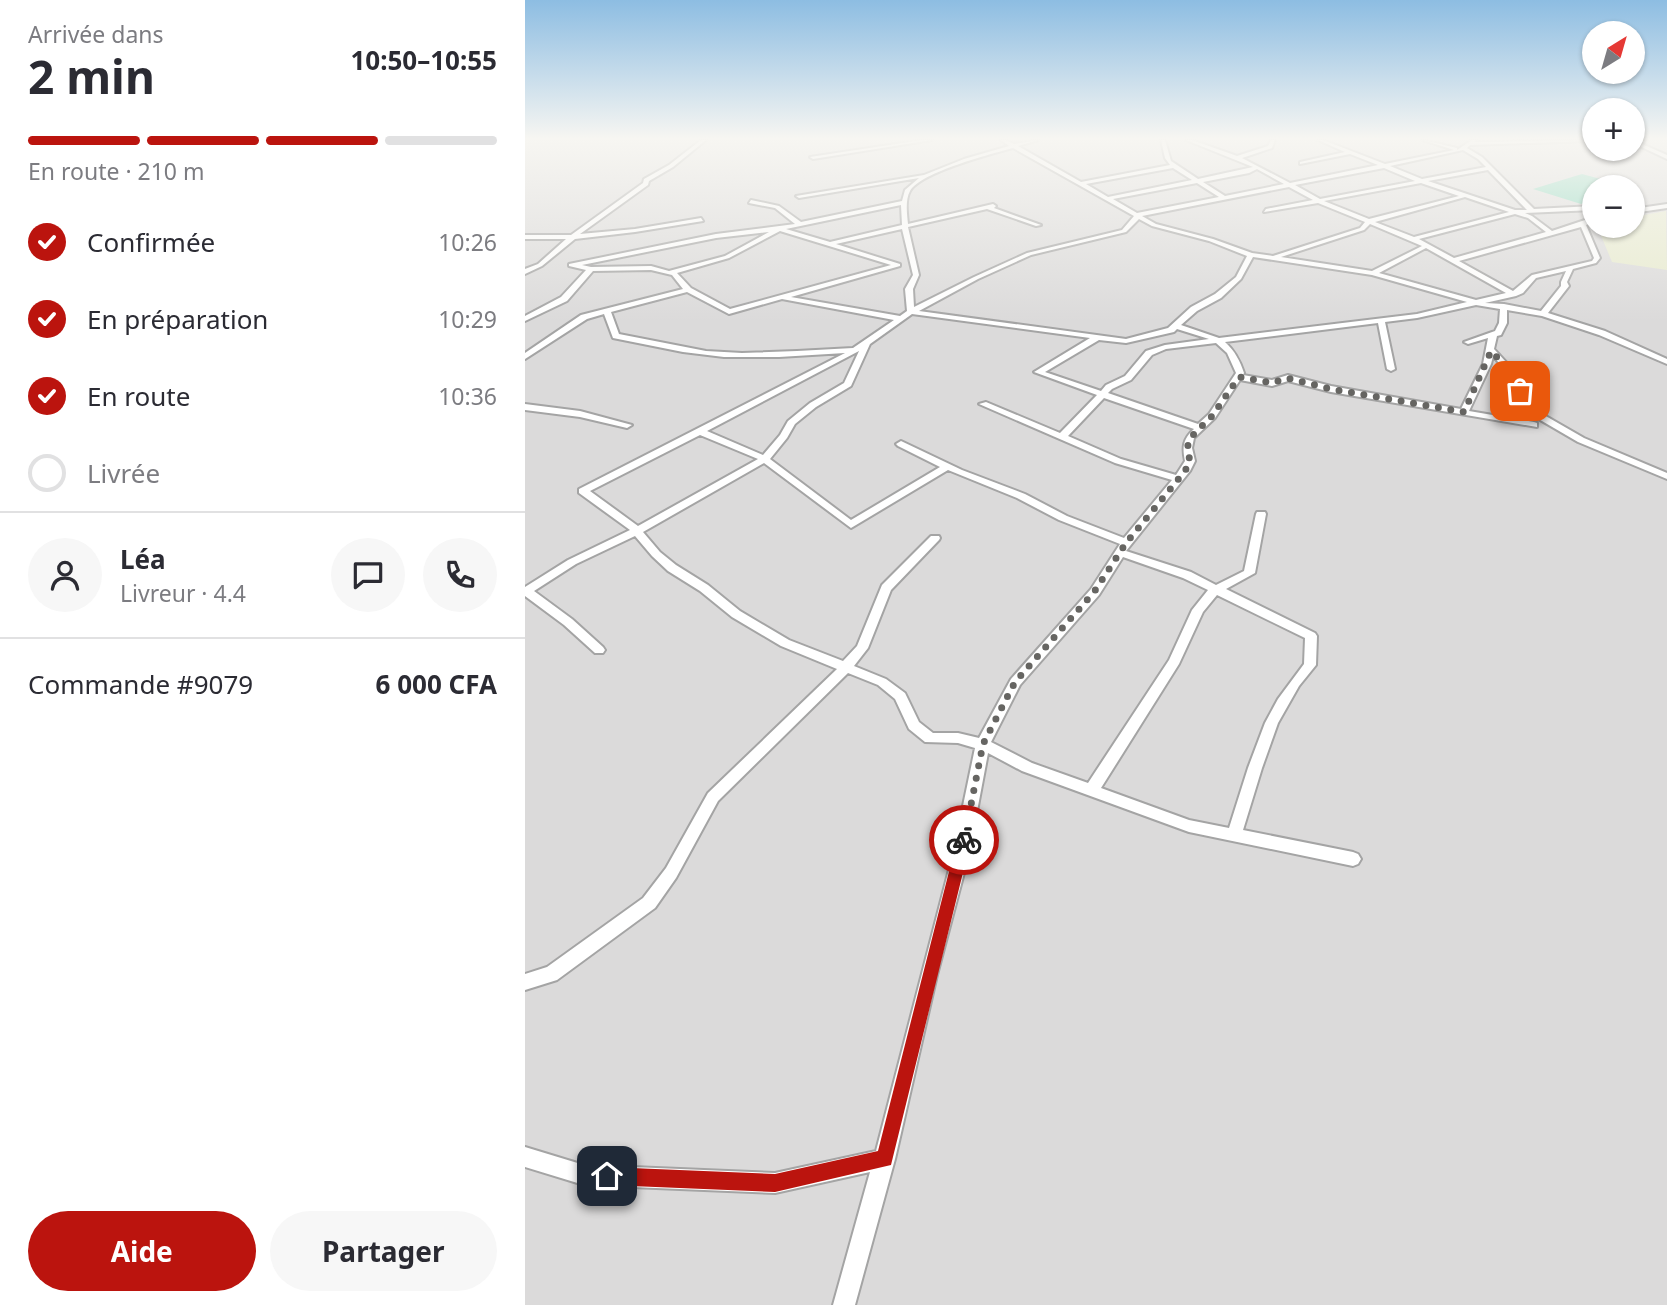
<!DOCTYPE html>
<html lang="fr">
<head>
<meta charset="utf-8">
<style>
	:root { --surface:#fff; --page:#f7f7f7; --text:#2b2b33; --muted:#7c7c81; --line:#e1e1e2; --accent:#bb140e }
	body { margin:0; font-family:"Noto Sans",sans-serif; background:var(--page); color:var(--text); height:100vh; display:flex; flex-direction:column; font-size:26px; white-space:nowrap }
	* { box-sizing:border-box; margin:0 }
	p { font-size:23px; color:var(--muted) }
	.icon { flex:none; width:38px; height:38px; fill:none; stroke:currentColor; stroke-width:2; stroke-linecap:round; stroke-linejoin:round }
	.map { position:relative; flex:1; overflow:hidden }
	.sheet { display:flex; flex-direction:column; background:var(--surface); width:525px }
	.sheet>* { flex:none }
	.needle { width:46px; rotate:37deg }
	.fabs { position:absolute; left:1057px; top:21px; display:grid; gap:14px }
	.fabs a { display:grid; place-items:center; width:63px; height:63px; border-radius:50%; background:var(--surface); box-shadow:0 2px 5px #0004; font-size:35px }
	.pin { position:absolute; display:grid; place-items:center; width:60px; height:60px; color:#fff; margin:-30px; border-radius:14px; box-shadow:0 4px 10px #0006 }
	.courier { position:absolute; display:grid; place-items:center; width:70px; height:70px; margin:-35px; border:5px solid #bb140e; border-radius:50%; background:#fff; color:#222; box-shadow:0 2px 9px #0007 }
	.summary em { font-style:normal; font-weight:700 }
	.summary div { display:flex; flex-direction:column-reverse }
	.summary { display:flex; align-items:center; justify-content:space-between; height:119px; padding:0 28px }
	h1 { font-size:46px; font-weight:700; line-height:52px }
	.bar { display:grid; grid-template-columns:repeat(4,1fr); gap:10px 7px; align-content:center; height:84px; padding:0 28px }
	.bar i { height:9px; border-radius:5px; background:var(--line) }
	.bar .active { background:var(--accent) }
	.bar p { grid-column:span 4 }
	.line { display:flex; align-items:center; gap:18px; padding:0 28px; border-top:2px solid var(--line) }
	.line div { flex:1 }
	.round { display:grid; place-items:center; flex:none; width:74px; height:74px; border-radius:37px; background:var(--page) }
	ol { padding:0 28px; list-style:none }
	li { display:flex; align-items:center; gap:21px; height:77px }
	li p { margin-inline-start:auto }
	li .icon { padding:7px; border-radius:50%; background:var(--accent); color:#fff; stroke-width:4 }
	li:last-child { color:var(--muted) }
	li i { width:38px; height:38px; border:4px solid var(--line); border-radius:50% }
	.button { display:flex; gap:14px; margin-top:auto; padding:14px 28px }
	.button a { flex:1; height:80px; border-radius:42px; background:var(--accent); color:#fff; font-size:28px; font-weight:700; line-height:80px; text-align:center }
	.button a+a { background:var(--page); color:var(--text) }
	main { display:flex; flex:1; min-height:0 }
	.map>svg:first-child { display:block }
</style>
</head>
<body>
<main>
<section class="sheet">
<div class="summary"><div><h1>2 min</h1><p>Arrivée dans</p></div><em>10:50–10:55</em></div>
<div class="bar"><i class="active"></i><i class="active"></i><i class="active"></i><i></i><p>En route · 210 m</p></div>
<ol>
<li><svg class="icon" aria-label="check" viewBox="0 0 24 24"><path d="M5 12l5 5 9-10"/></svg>Confirmée<p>10:26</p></li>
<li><svg class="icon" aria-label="check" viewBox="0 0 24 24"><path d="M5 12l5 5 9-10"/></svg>En préparation<p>10:29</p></li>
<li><svg class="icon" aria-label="check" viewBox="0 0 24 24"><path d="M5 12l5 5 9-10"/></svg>En route<p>10:36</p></li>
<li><i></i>Livrée</li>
</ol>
<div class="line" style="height:126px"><a class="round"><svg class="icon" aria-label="person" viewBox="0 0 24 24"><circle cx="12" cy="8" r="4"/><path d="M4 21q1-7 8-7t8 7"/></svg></a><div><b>Léa</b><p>Livreur · 4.4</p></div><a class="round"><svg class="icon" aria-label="chat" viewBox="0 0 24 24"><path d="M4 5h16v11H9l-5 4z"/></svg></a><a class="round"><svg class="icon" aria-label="phone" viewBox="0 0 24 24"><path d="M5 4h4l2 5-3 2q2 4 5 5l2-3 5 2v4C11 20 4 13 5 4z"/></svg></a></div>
<div class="line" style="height:91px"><div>Commande #9079</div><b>6 000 CFA</b></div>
<div class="button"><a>Aide</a><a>Partager</a></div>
</section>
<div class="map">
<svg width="1142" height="1305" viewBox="0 0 1142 1305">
	<rect width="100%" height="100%" fill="#edeae3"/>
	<path fill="#dbdada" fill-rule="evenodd" d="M 0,140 L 1069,140 L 1069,149 L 1108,149 L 1108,140 L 1142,140 L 1142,1305 L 0,1305 ZM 1069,187 L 1108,187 L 1108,226 L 1069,226 Z"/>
	<path fill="#e8ebcf" d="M 1141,211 L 1142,270 L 1087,262 L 1072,226 L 1108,226 L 1108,217 Z"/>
	<path fill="#86d7bb" d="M 1057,174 L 1105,187 L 1069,187 L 1069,200 L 1056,204 L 1008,189 Z"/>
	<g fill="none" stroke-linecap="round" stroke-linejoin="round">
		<defs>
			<path id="minor" d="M 176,140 L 181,140 L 148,167 L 124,181 L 123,185 L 55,234 L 110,229 L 176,218 L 178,221 L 110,232 L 50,239 L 17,266 L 0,274 L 0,269 L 13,264 L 41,239 L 0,239 L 0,235 L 46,235 L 118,183 L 119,179 L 144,165 Z
				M 397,140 L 407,140 L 288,159 L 285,157 Z
				M 476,140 L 481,140 L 489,144 L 513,140 L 493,146 L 556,182 L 645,165 L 640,158 L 636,140 L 640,140 L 646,161 L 673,179 L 728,167 L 661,140 L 667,140 L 712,156 L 743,146 L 746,140 L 750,140 L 747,148 L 717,158 L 765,183 L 853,165 L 825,154 L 775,164 L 775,162 L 820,152 L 793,140 L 798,140 L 860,164 L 929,150 L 898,140 L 932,148 L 932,150 L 947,140 L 952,140 L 950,142 L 1065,140 L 1063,141 L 945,145 L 942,148 L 957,157 L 1009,209 L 1069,206 L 1069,210 L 1000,213 L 1007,216 L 1027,231 L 1069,217 L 1069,221 L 1061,225 L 1075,258 L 1071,263 L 1048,269 L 1042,282 L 1044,286 L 1023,313 L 1080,331 L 1142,359 L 1142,364 L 1074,335 L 1017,316 L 982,310 L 982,323 L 976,335 L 972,336 L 969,349 L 993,375 L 1005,407 L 1059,438 L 1142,473 L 1142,479 L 1053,442 L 998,410 L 985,376 L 968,356 L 966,364 L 944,411 L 1009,422 L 1012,423 L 1012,427 L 806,392 L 763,381 L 747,386 L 715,380 L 690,418 L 669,438 L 667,448 L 670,461 L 665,471 L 601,551 L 666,572 L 691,585 L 719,571 L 731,514 L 732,512 L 740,512 L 741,514 L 730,573 L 701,589 L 790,633 L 792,636 L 791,665 L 774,686 L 753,723 L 737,768 L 718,830 L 828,852 L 833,854 L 836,859 L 833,864 L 828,866 L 664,832 L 497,771 L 463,753 L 444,854 L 412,975 L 370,1159 L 330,1305 L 308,1305 L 345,1172 L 250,1193 L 59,1185 L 0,1167 L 0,1147 L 59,1165 L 250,1173 L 351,1151 L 428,854 L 450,748 L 433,743 L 400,742 L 384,729 L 370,699 L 353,685 L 323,673 L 193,801 L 151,878 L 130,908 L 32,980 L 0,990 L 0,974 L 22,967 L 118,898 L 141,868 L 183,793 L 312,669 L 256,646 L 207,617 L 175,591 L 143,571 L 127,556 L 110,536 L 51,564 L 9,591 L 47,619 L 78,647 L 80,650 L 78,653 L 70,653 L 39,625 L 0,596 L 0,587 L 43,560 L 105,530 L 54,493 L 54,489 L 320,353 L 254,357 L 199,357 L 158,352 L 88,338 L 79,314 L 62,319 L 0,359 L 0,353 L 56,315 L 158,289 L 147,275 L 126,270 L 68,271 L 42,301 L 0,321 L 0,316 L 36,297 L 61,270 L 44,266 L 44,264 L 191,234 L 270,224 L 250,208 L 224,203 L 226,200 L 254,206 L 276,222 L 377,201 L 380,190 L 394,178 L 274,198 L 271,196 L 399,175 L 439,159 L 484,146 ZM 488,148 L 609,216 L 597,230 L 502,253 L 449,277 L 389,307 L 388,289 L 394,275 L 383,227 L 462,209 L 511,226 L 516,225 L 469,208 L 471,206 L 468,204 L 383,224 C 382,214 380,200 385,191 C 396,172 466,154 488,148 ZM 938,150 L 953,159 L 961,167 L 897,179 L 865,166 ZM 648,168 L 667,180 L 583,197 L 561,184 ZM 859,168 L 890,181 L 795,199 L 770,185 ZM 732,169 L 759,184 L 700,196 L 678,182 L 724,173 ZM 963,170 L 1002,210 L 990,210 L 903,181 ZM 672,183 L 694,197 L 612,213 L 588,199 ZM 896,183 L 934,196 L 844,219 L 799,201 ZM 764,187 L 788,200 L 741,209 L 739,212 L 793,203 L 840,222 L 835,228 L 748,256 L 727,253 L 688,239 L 631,224 L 617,216 ZM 940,197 L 984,212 L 889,237 L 850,222 ZM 376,205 L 377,225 L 305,242 L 261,229 ZM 990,214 L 1003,218 L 1021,232 L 929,258 L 894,239 ZM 614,219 L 627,226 L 684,241 L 722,256 L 711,277 L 690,294 L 666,307 L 643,328 L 601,339 L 394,311 L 453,279 L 506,255 L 601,232 ZM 845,224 L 897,246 L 847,271 L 756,257 L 839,230 ZM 1056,227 L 1069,258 L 1067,261 L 1007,275 L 988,291 L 934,261 ZM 377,229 L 388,275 L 380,289 L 382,311 L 375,316 L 266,297 L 375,266 L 375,264 L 311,244 ZM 255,231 L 366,265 L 205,309 L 166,288 L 152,273 L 204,258 ZM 244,232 L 200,256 L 144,271 L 126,266 L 66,267 L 57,265 L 191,238 ZM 901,248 L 981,293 L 951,300 L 854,273 ZM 728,257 L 847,275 L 942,302 L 892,314 L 694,338 L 656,325 L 672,311 L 696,298 L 716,279 ZM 1041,271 L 1036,282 L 1036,286 L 1016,311 L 979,304 L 960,303 L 991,296 L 998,293 L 1011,278 ZM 162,292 L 204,314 L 257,299 L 369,320 L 328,348 L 272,351 L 217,353 L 181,351 L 94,334 L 86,312 ZM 951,305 L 975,309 L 974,323 L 970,331 L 939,342 L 943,344 L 963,338 L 958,364 L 936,409 L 806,386 L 763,375 L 747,380 L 718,375 L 719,373 C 715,361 710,351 700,342 L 853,323 L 862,369 L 866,371 L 870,369 L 860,322 L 892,318 ZM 387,314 L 565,338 L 509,372 L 572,395 L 535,433 L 461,402 L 454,404 L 590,463 L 647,480 L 599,538 L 542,516 L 500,494 L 437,470 L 376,441 L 371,444 L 373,446 L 415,467 L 326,520 L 245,459 L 262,438 L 270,424 L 291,407 L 326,386 L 345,344 ZM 652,329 L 684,339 L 640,345 L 621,351 L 600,376 L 581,385 L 576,391 L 520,372 L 574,340 L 601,343 L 649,332 ZM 691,343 L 702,353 L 711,373 L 684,414 L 673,424 L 583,393 L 587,389 L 606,380 L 627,355 L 641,349 ZM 334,351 L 319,383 L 285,403 L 263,421 L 255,435 L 238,455 L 182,431 ZM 579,398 L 669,429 C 658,439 657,447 660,461 L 651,475 L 596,459 L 543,436 ZM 175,435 L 233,459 L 113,526 L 65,491 ZM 239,463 L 326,528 L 423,470 L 492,498 L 534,520 L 595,544 L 566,589 L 486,679 L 454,738 L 433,733 L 408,733 L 394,722 L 380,693 L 361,679 L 329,666 L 343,648 L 366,590 L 414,540 L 415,538 L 414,536 L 406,536 L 357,585 L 332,646 L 318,661 L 264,640 L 215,611 L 183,585 L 151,565 L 135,552 L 118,532 ZM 598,557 L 658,578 L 683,590 L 667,610 L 644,660 L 563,783 L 507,763 L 466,742 L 495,685 L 574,595 ZM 692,595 L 780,638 L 779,664 L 753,699 L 740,723 L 723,768 L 704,828 L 664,820 L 576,788 L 654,664 L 678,612 Z
				M 1108,140 L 1142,155 L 1142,159 L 1108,143 Z
				M 1142,204 L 1142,208 L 1108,213 L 1108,209 Z
				M 0,404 L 55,411 L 107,425 L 102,428 L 55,417 L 0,410 Z"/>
		</defs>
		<use href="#minor" stroke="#a4a4a4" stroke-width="4"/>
		<use href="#minor" fill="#fff" fill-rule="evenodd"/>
	</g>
	<linearGradient id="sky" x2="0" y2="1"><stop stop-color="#8dbde2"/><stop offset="0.43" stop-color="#f7f6f2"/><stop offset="1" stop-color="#f7f6f2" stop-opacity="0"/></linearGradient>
	<rect width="1142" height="322" fill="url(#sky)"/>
	<path fill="#bb140e" d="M 439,834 L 446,840 L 366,1165 L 250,1192 L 82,1185 L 76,1182 L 73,1176 L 76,1169 L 82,1167 L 250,1174 L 353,1151 L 432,840 Z"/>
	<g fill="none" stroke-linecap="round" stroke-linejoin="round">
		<path stroke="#666562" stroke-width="7" stroke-dasharray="0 12.6" d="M 439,840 L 458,744 L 490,682 L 569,592 L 601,543 L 660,471 L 665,461 L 662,448 L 666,437 L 687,416 L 714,377 L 747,383 L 762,378 L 806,389 L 939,412 L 966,351 L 989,375 L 995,391"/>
	</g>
</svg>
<div class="fabs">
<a><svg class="needle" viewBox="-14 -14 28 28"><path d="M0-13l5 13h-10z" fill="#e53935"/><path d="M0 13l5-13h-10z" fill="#7c7c81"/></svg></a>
<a>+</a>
<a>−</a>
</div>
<div class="pin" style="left:995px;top:391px;background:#ea580c"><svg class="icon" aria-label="bag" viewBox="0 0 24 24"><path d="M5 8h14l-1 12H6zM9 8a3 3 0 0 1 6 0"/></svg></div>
<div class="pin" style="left:82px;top:1176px;background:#1f2937"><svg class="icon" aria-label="home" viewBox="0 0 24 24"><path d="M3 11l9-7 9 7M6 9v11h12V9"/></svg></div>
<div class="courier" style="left:439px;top:840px"><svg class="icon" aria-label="bike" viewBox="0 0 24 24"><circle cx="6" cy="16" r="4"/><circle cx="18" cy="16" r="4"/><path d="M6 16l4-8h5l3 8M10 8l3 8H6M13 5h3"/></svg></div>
</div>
</main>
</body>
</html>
